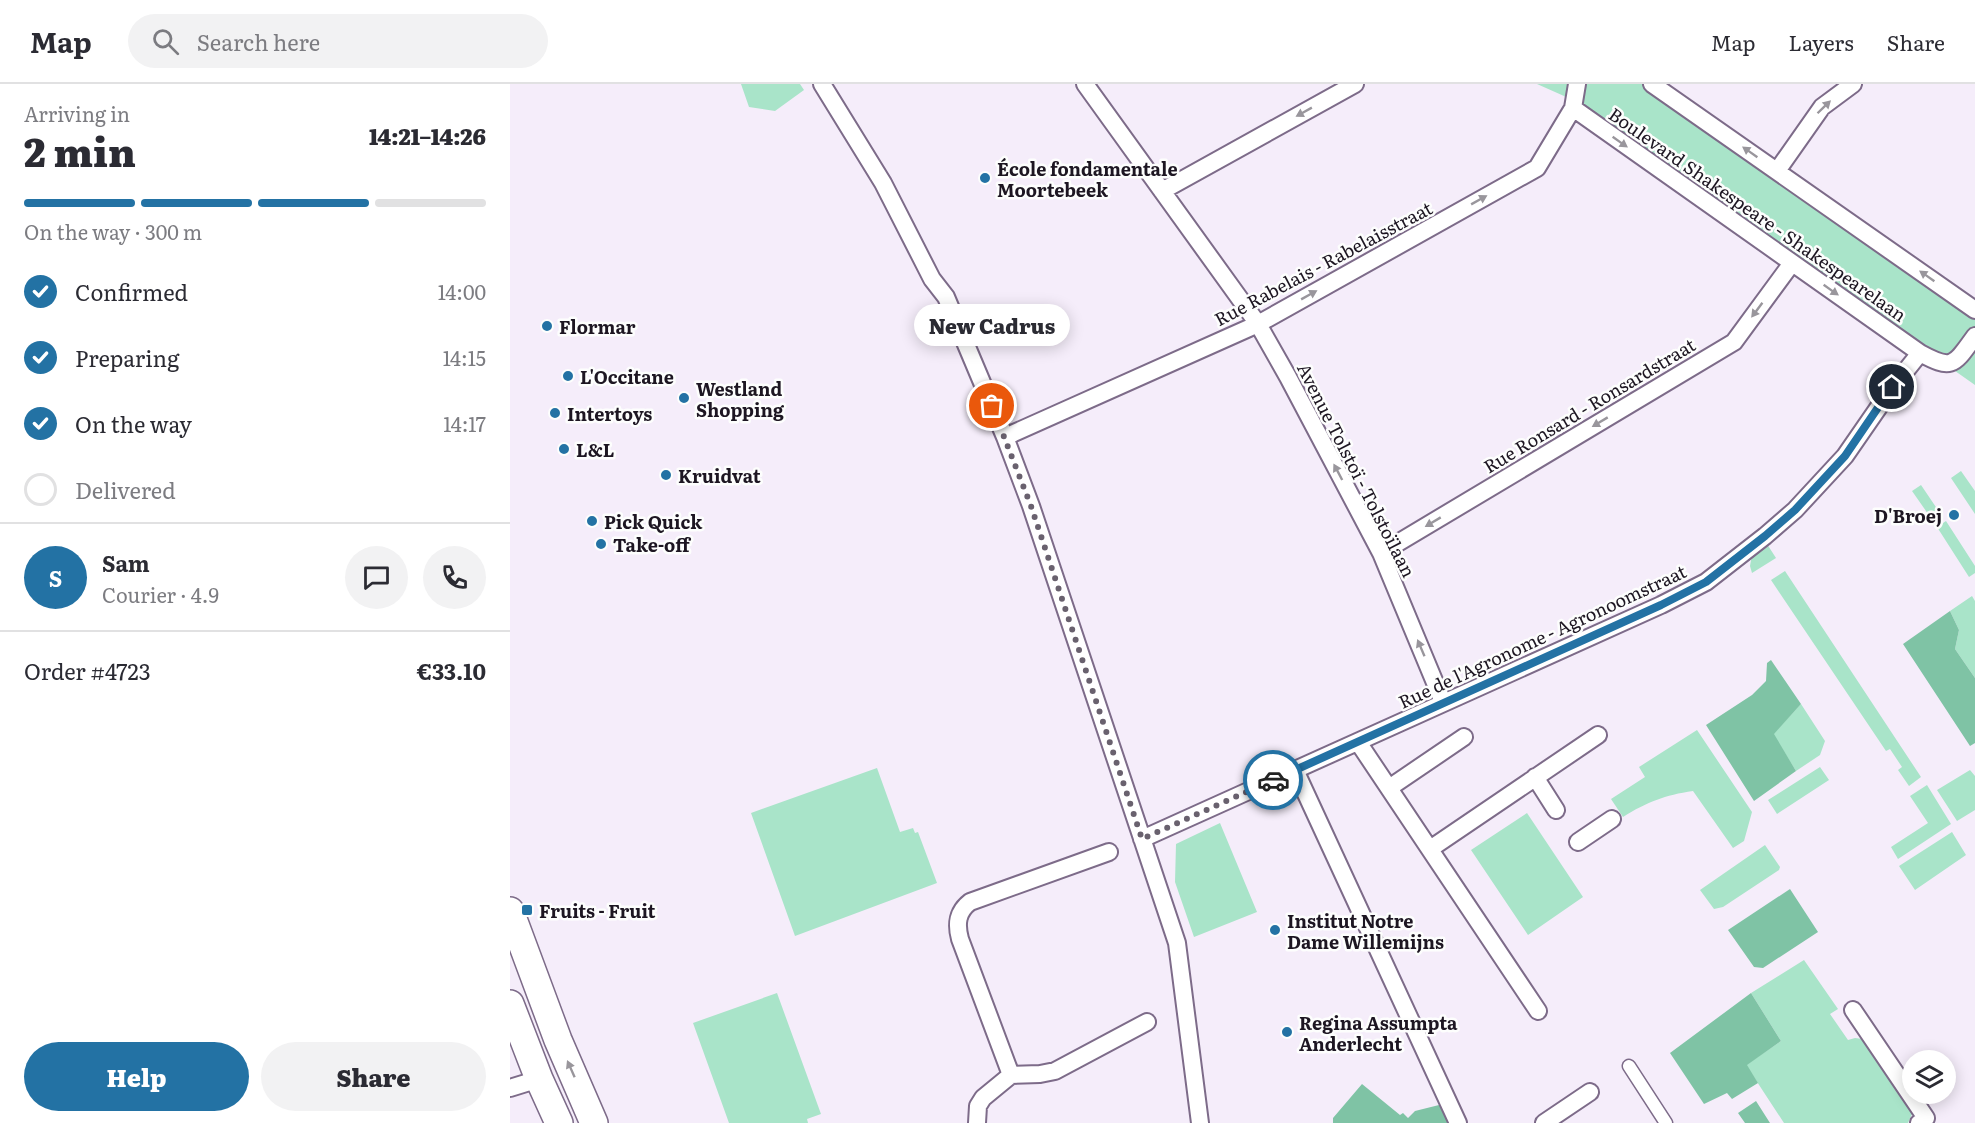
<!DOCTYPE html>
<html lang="en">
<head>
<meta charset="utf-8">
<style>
	:root { --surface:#fff; --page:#f2f2f3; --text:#2b2b33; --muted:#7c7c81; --line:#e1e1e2; --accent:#2372a4 }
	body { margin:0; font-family:Literata,serif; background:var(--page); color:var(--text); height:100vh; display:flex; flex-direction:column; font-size:22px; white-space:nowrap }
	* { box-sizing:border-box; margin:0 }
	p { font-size:20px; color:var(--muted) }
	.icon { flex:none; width:33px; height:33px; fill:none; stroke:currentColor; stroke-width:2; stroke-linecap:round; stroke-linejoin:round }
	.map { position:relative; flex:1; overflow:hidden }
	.sheet { display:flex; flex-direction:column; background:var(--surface); width:510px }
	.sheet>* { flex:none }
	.controls { position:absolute; left:1392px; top:966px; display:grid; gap:12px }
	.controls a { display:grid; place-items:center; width:54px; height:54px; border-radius:50%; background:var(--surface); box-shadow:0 3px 15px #0003; font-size:30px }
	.pin { position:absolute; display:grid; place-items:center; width:51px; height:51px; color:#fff; margin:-26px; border:3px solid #fff; border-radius:50%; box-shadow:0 2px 6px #0007 }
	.courier { position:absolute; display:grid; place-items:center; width:60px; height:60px; margin:-30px; border:4px solid #2372a4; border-radius:50%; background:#fff; color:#222; box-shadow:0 2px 8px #0007 }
	.bubble { position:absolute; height:42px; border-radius:21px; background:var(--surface); box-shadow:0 3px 15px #0003; font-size:20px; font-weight:800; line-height:42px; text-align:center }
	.overview em { font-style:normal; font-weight:800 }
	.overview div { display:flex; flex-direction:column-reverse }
	.overview { display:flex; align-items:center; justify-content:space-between; height:102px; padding:0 24px }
	h1 { font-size:39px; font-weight:800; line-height:45px }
	.bar { display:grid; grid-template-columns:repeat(4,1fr); gap:9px 6px; align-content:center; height:72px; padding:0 24px }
	.bar i { height:8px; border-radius:4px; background:var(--line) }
	.bar .current { background:var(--accent) }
	.bar p { grid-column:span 4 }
	.line { display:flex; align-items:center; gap:15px; padding:0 24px; border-top:2px solid var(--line) }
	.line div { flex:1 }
	.round { display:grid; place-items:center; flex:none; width:63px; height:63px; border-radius:32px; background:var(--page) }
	ol { padding:0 24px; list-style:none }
	li { display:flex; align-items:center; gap:18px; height:66px }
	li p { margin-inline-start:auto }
	li .icon { padding:6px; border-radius:50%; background:var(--accent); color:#fff; stroke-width:4 }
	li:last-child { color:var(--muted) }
	li i { width:33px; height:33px; border:3px solid var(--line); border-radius:50% }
	.button { display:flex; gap:12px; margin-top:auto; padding:12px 24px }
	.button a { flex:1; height:69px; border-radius:36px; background:var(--accent); color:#fff; font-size:24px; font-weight:800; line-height:69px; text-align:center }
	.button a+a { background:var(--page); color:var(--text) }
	header { display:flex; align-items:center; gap:36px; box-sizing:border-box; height:84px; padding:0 30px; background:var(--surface); border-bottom:2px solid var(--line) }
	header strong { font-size:28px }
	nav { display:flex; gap:33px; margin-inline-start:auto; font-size:21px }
	.search { width:420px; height:54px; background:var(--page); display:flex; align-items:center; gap:15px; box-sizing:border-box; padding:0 21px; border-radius:33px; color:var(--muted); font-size:22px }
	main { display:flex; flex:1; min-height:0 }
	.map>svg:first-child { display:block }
</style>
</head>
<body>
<header>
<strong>Map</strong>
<div class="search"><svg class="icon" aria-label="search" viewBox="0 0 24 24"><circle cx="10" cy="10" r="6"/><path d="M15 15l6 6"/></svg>Search here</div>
<nav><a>Map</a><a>Layers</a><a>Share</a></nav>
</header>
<main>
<section class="sheet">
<div class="overview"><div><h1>2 min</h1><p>Arriving in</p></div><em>14:21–14:26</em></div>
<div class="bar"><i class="current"></i><i class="current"></i><i class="current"></i><i></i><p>On the way · 300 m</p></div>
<ol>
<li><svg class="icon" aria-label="check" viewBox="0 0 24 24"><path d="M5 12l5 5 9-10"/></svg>Confirmed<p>14:00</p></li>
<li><svg class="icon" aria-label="check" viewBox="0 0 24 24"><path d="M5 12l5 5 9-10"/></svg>Preparing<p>14:15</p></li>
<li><svg class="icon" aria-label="check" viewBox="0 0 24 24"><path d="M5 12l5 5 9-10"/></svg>On the way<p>14:17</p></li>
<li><i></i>Delivered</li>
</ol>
<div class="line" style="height:108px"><b class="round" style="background:var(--accent);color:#fff">S</b><div><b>Sam</b><p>Courier · 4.9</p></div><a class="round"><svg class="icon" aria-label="chat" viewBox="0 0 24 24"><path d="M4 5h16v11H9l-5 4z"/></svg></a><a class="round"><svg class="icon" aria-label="phone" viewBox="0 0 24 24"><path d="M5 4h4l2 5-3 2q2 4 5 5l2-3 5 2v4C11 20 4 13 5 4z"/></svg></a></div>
<div class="line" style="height:78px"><div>Order #4723</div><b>€33.10</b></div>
<div class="button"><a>Help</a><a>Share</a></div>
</section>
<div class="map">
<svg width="1465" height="1039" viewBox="0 0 1465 1039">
	<rect width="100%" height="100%" fill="#f5edfa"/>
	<path fill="#a9e4c9" d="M 231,0 L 290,0 L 294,6 L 265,27 L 239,23 Z
		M 1027,0 L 1133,0 L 1465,233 L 1465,301 L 1054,12 Z
		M 1451,387 L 1465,407 L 1465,430 L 1441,394 Z
		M 1411,401 L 1432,432 L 1423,437 L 1402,407 Z
		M 1436,437 L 1465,482 L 1465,489 L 1459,493 L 1427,443 Z
		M 1257,460 L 1266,474 L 1242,489 L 1240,482 L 1242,471 Z
		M 1275,487 L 1411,693 L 1399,702 L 1388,686 L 1392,683 L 1380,665 L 1376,667 L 1261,496 Z
		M 1462,512 L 1465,517 L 1465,594 L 1445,565 L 1449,546 L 1440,527 Z
		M 1291,620 L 1315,657 L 1310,671 L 1286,687 L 1263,650 Z
		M 1187,646 L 1242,728 L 1234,757 L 1223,764 L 1183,707 C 1155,711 1137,718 1113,733 L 1101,715 L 1135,693 L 1129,683 Z
		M 1310,683 L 1319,696 L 1267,730 L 1258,716 Z
		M 367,684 L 390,748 L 403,744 L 405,749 L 408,748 L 427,799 L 285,852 L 241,729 Z
		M 1460,686 L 1465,692 L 1465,726 L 1447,737 L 1427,706 Z
		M 1417,701 L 1441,740 L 1388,775 L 1381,763 L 1418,739 L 1400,712 Z
		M 1017,729 L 1073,813 L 1018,851 L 961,766 Z
		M 710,739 L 747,828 L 684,853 L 665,798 L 666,760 Z
		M 1442,748 L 1456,771 L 1405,806 L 1389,782 Z
		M 1255,761 L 1270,783 L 1269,786 L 1213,823 L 1204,825 L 1190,806 Z
		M 1294,876 L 1328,925 L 1320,930 L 1338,956 L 1345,954 L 1353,955 L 1403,1028 L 1398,1039 L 1274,1039 L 1236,981 L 1271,957 L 1241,909 Z
		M 267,909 L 311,1030 L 297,1035 L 298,1039 L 219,1039 L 183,939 Z"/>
	<path fill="#7fc3a5" d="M 1440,527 L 1449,546 L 1445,565 L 1465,594 L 1465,659 L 1460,662 L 1393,560 Z
		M 1261,576 L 1291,620 L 1264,650 L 1286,687 L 1244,717 L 1196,641 L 1242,611 L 1256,597 L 1257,579 Z
		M 1280,805 L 1308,848 L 1253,884 L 1244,883 L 1218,846 Z
		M 1241,909 L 1271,957 L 1237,981 L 1248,999 L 1222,1015 L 1217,1009 L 1194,1020 L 1160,969 Z
		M 852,1000 L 890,1031 L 893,1029 L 898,1034 L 905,1027 L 933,1020 L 941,1039 L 823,1039 L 823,1034 Z
		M 1246,1017 L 1260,1039 L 1235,1039 L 1228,1029 Z"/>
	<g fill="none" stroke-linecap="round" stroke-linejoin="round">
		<defs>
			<path id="pedestrian" d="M 1119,982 L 1156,1039"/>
			<path id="minor" d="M 312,0 L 373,99 L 422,195 L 436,213 L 495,353 L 521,422 L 667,859 L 690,1039
				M 575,0 L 748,240 L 778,293 L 871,469 L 933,618
				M 1142,0 L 1465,226
				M 1063,24 L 1410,269
				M 1267,87 L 1312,23 L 1343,0
				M 652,107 L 845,0
				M 495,353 L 748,240 L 1027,84 L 1063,24 L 1067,0
				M 871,469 L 1224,258 L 1282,179
				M 848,658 L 1028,927
				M 785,686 L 948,1039
				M 1025,693 L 1046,726
				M 879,704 L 954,653
				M 632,755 L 1151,521 L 1196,498 L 1255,452 L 1285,426 L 1335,372 L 1382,304 L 1410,269 C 1443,287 1444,281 1465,252
				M 1068,758 L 1102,735
				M 920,765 L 1088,651
				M 1343,926 L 1416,1034 L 1409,1039
				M 501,991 L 450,855 C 446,840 447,828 460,818 L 599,768
				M 0,1004 L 29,995
				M 467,1039 L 468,1022 L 473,1014 L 501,991 L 530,990 L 545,987 L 637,938
				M 1034,1039 L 1080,1008"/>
			<path id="primary" d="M 0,827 L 48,956 L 84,1039
				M 0,920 L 29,995 L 49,1039"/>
		</defs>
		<use href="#pedestrian" stroke="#7d6b89" stroke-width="15"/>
		<use href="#minor" stroke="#7d6b89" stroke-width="20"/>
		<use href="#primary" stroke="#7d6b89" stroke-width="30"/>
		<use href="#pedestrian" stroke="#fff" stroke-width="12"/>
		<use href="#minor" stroke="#fff" stroke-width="16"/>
		<use href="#primary" stroke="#fff" stroke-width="27"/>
	</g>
	<defs><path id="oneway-solid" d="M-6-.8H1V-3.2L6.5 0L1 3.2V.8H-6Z" transform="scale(1.5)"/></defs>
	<g fill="#99969c">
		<use href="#oneway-solid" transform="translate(1314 23) rotate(-44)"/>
		<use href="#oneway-solid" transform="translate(794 28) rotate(151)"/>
		<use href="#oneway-solid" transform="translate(1110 58) rotate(35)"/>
		<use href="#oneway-solid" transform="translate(1240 68) rotate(-145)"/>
		<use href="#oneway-solid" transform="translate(969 116) rotate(-29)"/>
		<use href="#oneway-solid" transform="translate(1417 192) rotate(-145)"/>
		<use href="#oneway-solid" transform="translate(1321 206) rotate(35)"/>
		<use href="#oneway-solid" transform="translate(799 211) rotate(-29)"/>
		<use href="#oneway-solid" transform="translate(1247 226) rotate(127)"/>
		<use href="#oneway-solid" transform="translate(1090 338) rotate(149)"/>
		<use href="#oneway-solid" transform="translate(828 388) rotate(-118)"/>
		<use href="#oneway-solid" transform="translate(923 438) rotate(149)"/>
		<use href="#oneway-solid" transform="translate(911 564) rotate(-113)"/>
		<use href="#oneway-solid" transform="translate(61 985) rotate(-114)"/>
	</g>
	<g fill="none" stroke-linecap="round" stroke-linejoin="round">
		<path stroke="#69616e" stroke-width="6" stroke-dasharray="0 10.8" d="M 482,322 L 521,422 L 632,755 L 763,696"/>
		<path stroke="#2372a4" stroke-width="8" d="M 763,696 L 1151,521 L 1196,498 L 1255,452 L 1285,426 L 1335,372 L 1382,303"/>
	</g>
	<g fill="#2372a4" stroke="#fdfefd" stroke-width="2">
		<circle cx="475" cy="94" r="6"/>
		<circle cx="37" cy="242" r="6"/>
		<circle cx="58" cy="292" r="6"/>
		<circle cx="174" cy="314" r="6"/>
		<circle cx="45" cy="329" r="6"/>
		<circle cx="54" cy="365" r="6"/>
		<circle cx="156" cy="391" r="6"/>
		<circle cx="1444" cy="431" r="6"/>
		<circle cx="82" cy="437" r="6"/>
		<circle cx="91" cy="460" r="6"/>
		<rect x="11" y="820" width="12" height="12" rx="3"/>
		<circle cx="765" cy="846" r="6"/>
		<circle cx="777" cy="948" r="6"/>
	</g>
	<g text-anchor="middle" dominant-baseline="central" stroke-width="5" stroke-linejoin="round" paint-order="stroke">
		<g font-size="18" font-weight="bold" fill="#1d1622" stroke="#fdfefd" text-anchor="start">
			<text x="487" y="84">École fondamentale<tspan x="487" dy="21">Moortebeek</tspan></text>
			<text x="49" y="242">Flormar</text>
			<text x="70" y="292">L'Occitane</text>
			<text x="186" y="304">Westland<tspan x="186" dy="21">Shopping</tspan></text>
			<text x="57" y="329">Intertoys</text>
			<text x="66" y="365">L&amp;L</text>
			<text x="168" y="391">Kruidvat</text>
			<text x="1432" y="431" text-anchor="end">D'Broej</text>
			<text x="94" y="437">Pick Quick</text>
			<text x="103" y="460">Take-off</text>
			<text x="29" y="826">Fruits - Fruit</text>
			<text x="777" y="836">Institut Notre<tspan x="777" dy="21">Dame Willemijns</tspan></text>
			<text x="789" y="938">Regina Assumpta<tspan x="789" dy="21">Anderlecht</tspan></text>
		</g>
		<g font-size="18" fill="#1d1622" stroke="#fdfefd">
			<text transform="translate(1248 130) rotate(35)">Boulevard Shakespeare - Shakespearelaan</text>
			<text transform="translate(813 179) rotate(-28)">Rue Rabelais - Rabelaisstraat</text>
			<text transform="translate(1079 321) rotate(-31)">Rue Ronsard - Ronsardstraat</text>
			<text transform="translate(847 386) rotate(63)">Avenue Tolstoï - Tolstoïlaan</text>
			<text transform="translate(1032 552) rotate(-25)">Rue de l'Agronome - Agronoomstraat</text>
		</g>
	</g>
</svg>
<div class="controls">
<a><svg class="icon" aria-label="layers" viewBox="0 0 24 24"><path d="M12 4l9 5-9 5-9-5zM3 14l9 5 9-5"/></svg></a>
</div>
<div class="pin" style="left:482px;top:322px;background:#ea580c"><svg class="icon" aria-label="bag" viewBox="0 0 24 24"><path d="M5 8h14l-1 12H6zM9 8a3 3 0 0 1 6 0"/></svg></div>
<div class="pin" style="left:1382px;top:303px;background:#1f2937"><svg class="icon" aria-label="home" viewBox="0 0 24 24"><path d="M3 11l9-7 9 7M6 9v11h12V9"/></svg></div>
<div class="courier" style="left:763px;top:696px"><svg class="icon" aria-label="car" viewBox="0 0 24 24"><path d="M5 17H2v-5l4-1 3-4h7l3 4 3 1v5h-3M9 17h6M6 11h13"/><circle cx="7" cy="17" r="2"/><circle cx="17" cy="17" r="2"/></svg></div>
<div class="bubble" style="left:404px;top:220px;width:156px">New Cadrus</div>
</div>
</main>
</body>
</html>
